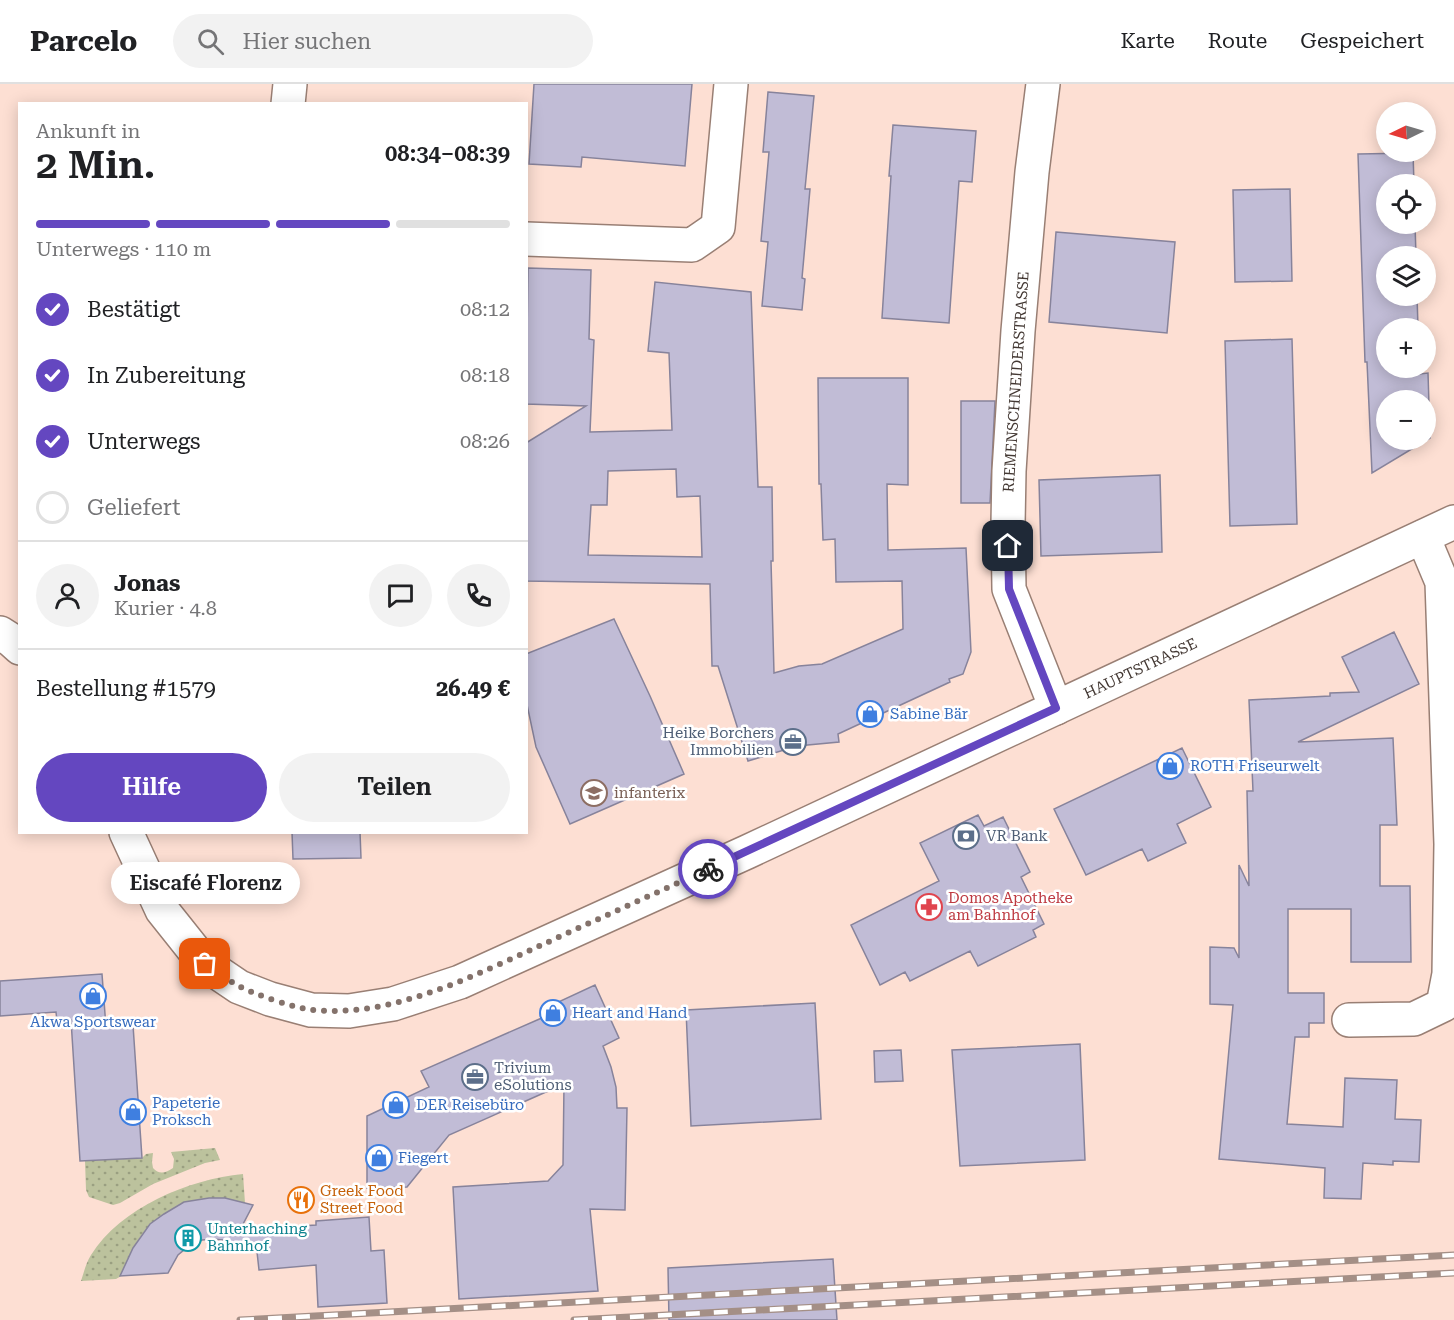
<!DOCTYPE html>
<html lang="de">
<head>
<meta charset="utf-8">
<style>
	:root { --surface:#fff; --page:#f2f2f2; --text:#202124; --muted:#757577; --line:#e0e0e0; --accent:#6447c0 }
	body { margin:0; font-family:"Roboto Serif",serif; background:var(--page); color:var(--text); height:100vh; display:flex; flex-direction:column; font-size:22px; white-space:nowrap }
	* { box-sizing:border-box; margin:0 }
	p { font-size:20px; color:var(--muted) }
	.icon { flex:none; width:33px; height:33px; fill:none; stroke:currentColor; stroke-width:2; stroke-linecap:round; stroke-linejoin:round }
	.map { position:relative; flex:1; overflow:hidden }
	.panel { position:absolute; left:18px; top:18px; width:510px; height:732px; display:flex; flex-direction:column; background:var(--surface); border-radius:0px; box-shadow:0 3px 15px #0003 }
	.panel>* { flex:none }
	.needle { width:39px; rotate:265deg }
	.controls { position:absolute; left:1376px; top:18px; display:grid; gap:12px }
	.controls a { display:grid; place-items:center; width:60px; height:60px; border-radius:50%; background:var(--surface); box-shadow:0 3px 15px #0003; font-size:30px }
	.pin { position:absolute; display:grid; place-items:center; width:51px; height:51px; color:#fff; margin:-26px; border-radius:12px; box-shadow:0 3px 9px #0006 }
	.courier { position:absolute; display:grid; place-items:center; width:60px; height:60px; margin:-30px; border:4px solid #6447c0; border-radius:50%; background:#fff; color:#222; box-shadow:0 2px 8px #0007 }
	.bubble { position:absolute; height:42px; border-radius:21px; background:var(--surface); box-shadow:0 3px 15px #0003; font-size:20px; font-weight:600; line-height:42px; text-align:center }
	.headline em { font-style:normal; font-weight:600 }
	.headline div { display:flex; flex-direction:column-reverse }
	.headline { display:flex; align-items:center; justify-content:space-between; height:102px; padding:0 18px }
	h1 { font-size:39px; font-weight:600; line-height:45px }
	.bar { display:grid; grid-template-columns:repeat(4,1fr); gap:9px 6px; align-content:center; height:72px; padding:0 18px }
	.bar i { height:8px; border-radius:4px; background:var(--line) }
	.bar .active { background:var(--accent) }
	.bar p { grid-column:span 4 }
	.line { display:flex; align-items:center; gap:15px; padding:0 18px; border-top:2px solid var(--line) }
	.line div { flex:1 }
	.round { display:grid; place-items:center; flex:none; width:63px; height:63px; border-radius:32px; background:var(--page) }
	ol { padding:0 18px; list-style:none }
	li { display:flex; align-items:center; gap:18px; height:66px }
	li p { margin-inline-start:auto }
	li .icon { padding:6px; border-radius:50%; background:var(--accent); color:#fff; stroke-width:4 }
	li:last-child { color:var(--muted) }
	li i { width:33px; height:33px; border:3px solid var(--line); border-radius:50% }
	.action { display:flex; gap:12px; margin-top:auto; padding:12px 18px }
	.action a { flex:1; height:69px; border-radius:36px; background:var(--accent); color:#fff; font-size:24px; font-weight:600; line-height:69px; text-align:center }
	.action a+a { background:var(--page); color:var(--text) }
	header { display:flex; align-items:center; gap:36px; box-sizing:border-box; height:84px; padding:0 30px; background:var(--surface); border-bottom:2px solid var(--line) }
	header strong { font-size:28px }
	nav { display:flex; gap:33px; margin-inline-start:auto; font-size:21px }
	.search { width:420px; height:54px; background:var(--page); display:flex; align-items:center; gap:15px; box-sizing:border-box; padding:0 21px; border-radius:33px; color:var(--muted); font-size:22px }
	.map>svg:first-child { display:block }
</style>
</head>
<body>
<header>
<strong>Parcelo</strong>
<div class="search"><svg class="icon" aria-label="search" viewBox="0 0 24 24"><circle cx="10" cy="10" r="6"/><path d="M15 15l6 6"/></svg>Hier suchen</div>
<nav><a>Karte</a><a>Route</a><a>Gespeichert</a></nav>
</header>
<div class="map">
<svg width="1454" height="1236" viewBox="0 0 1454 1236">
	<defs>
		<pattern id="grass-dots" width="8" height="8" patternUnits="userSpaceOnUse" patternTransform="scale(1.5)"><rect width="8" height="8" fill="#bcc29d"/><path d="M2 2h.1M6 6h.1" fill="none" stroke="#9a9f81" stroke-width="1.8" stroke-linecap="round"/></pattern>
	</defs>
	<rect width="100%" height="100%" fill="#fddfd3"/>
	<path fill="url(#grass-dots)" d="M 215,1064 L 220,1076 L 205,1079 L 153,1100 L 120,1119 L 113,1121 L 89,1113 L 86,1106 L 85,1077 L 142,1074 L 146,1070 L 153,1069 L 152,1078 L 153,1084 C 159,1091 166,1089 173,1084 L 174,1075 L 171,1068 Z
		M 243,1090 L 245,1119 C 232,1115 221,1115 208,1116 C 162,1119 135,1148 123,1191 L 116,1195 L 81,1197 C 84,1188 86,1179 91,1171 C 120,1124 189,1095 243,1090 Z"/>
	<path fill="#c1bcd6" stroke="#87839b" stroke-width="1.5" fill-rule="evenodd" d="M 534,0 L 692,0 L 685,82 L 582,73 L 581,83 L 529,80 Z
		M 768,8 L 814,12 L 805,105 L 810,105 L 802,194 L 805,195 L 802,226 L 762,222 L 768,158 L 761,157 L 769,68 L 763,68 Z
		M 893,41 L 976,47 L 972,98 L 959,97 L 949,239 L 882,234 L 891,92 L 889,92 Z
		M 1413,69 L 1414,100 L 1386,100 L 1386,140 L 1415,140 L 1416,172 L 1386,172 L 1386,212 L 1417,212 L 1418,244 L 1386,244 L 1386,284 L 1419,284 L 1420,290 L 1428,289 L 1430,354 L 1372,389 L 1367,278 L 1365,278 L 1358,70 ZM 1386,316 L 1425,316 L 1425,356 L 1386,356 Z
		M 1290,105 L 1292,197 L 1235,198 L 1233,106 Z
		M 1056,148 L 1175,158 L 1167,249 L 1049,238 Z
		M 528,184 L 591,186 L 589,255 L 594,256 L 590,348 L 672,346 L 669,269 L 648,267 L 655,198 L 751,208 L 758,403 L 772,403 L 773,477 L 771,477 L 774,589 L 799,582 L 822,580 L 903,545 L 902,497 L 836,498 L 835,455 L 823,456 L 821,400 L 819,400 L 818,294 L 908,294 L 908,401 L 887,400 L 888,466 L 966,464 L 971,568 L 963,590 L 949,595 L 950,598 L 838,650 L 839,658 L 797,662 L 748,677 L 718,582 L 712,582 L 710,500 L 526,497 L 526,359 L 586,322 L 526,320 ZM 676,385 L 677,413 L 700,412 L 702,473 L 588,471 L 591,421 L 607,421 L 608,387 Z
		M 1292,255 L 1297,440 L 1230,442 L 1225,257 Z
		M 961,317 L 995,317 L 990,419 L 961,419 Z
		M 1160,391 L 1162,468 L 1041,472 L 1039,396 Z
		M 614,535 L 650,612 L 684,690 L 570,740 L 536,663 L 526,616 L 526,570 Z
		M 1394,548 L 1419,600 L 1298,658 L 1393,654 L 1397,741 L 1380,741 L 1380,802 L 1410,802 L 1411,878 L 1351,878 L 1351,825 L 1288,825 L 1288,909 L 1324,909 L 1324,939 L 1309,939 L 1309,953 L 1295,953 L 1287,1040 L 1343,1043 L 1345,994 L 1397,996 L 1395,1035 L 1421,1036 L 1419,1078 L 1393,1077 L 1393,1081 L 1363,1079 L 1361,1115 L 1324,1114 L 1325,1084 L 1219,1075 L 1233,921 L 1210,920 L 1210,863 L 1234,864 L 1239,874 L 1239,781 L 1249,802 L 1247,707 L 1253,707 L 1249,616 L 1330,612 L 1330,609 L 1359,608 L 1342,573 Z
		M 1182,664 L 1211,723 L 1177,740 L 1186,759 L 1148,777 L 1142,765 L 1086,791 L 1054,725 Z
		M 978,731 L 984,742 L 1003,733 L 1030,788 L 1021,793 L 1044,840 L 1033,846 L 1036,853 L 978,882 L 970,867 L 910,897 L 905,888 L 880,901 L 851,841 L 939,797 L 920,759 Z
		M 292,748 L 360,748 L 361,774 L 293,775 Z
		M 102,890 L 106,943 L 133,941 L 142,1074 L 80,1077 L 71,936 L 57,937 L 56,928 L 0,932 L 0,897 Z
		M 595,901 L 619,954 L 603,962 L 611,983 L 616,1003 L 617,1024 L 627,1024 L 625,1126 L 590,1125 L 598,1207 L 459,1215 L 453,1103 L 548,1097 L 563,1081 L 564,1000 L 449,1051 L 407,1103 L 367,1104 L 367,1032 L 429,1003 L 421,987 L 544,933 L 541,926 Z
		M 815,919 L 821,1035 L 691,1042 L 686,926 Z
		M 1080,960 L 1085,1076 L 960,1082 L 952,966 Z
		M 901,966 L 903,997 L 875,998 L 874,967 Z
		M 209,1114 L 225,1114 L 253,1121 L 240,1146 L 316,1141 L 316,1137 L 369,1133 L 371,1167 L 384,1166 L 387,1219 L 318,1223 L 316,1181 L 259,1186 L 257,1168 L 223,1156 L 213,1155 L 202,1156 L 190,1161 L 178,1171 L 168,1189 L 120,1192 L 133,1164 L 150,1140 L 164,1130 L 184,1118 Z
		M 833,1175 L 837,1236 L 669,1236 L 668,1184 Z"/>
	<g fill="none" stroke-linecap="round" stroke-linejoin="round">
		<defs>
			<g id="minor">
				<path d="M 1043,0 L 1032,88 L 1018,247 L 1009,387 L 1008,440 L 1009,505 L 1056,624"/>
				<path d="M 288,20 L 290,0"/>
				<path d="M 526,155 L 692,161 L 718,143 L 731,0"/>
				<path d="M 0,549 L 11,556 L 20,564"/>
				<path id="s1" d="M 126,748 L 162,826 L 205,880 L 239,903 L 270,915 L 311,926 L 349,927 L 393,920 L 460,898 L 747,768 L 1454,438"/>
				<path d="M 1349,936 L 1414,935 L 1443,921 L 1449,890 L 1451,760 L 1442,498 L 1423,453"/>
			</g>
		</defs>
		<use href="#minor" stroke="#997f74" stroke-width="36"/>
		<use href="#minor" stroke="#fff" stroke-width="33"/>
		<defs>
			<path id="rail" d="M 240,1236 L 1454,1171
				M 574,1236 L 1454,1189"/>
		</defs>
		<use href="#rail" stroke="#a48f86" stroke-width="7"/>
		<use href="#rail" stroke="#fff" stroke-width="4.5" stroke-dasharray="14" stroke-linecap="butt"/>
	</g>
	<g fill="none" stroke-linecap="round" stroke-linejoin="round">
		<path stroke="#84726b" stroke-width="6" stroke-dasharray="0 10.8" d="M 205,880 C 216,887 227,896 239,902 C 256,911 294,924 313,926 C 394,934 474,891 546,859 C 600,834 654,810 708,785"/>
		<path stroke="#6447c0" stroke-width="8" d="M 708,785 L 1056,624 L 1009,505 L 1008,462"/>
	</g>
	<defs>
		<symbol id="shop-ring" viewBox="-11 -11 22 22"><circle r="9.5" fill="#fff" stroke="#3f7fe0" stroke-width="1.5"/><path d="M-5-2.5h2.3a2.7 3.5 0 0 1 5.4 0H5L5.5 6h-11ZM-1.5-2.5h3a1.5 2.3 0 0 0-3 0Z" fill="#3f7fe0"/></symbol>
		<symbol id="office-ring" viewBox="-11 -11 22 22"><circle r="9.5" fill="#fff" stroke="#5c6f8a" stroke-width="1.5"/><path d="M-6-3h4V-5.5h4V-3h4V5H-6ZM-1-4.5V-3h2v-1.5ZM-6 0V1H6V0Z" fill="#5c6f8a"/></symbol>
		<symbol id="school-ring" viewBox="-11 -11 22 22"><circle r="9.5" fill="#fff" stroke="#8d6e63" stroke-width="1.5"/><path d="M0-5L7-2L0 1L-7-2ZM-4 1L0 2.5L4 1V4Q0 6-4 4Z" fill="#8d6e63"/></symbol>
		<symbol id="bank-ring" viewBox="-11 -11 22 22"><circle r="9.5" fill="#fff" stroke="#5c6f8a" stroke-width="1.5"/><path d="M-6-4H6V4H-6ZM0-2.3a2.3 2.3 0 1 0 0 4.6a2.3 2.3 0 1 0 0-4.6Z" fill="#5c6f8a"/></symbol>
		<symbol id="pharmacy-ring" viewBox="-11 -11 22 22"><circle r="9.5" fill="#fff" stroke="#e0444e" stroke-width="1.5"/><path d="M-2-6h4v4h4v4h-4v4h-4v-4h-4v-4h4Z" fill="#e0444e"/></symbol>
		<symbol id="restaurant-ring" viewBox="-11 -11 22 22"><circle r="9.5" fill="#fff" stroke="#e8710a" stroke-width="1.5"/><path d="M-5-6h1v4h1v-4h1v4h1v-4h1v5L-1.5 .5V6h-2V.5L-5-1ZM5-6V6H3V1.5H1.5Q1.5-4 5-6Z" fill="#e8710a"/></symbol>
		<symbol id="building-ring" viewBox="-11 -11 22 22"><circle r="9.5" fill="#fff" stroke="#0f9aa8" stroke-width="1.5"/><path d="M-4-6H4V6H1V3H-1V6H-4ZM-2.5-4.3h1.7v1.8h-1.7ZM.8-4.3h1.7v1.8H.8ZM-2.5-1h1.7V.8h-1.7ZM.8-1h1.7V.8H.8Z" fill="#0f9aa8"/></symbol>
	</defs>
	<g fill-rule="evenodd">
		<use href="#shop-ring" x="855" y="615" width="30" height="30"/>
		<use href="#office-ring" x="778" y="643" width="30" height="30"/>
		<use href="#shop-ring" x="1155" y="667" width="30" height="30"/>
		<use href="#school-ring" x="579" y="694" width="30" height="30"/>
		<use href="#bank-ring" x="951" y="737" width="30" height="30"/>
		<use href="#pharmacy-ring" x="914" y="808" width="30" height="30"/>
		<use href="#shop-ring" x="78" y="897" width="30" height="30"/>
		<use href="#shop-ring" x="538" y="914" width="30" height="30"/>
		<use href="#office-ring" x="460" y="978" width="30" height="30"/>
		<use href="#shop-ring" x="381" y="1006" width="30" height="30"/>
		<use href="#shop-ring" x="118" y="1013" width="30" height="30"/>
		<use href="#shop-ring" x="364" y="1059" width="30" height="30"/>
		<use href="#restaurant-ring" x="286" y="1101" width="30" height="30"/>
		<use href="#building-ring" x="173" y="1139" width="30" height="30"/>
	</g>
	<g text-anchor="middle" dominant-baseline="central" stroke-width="5" stroke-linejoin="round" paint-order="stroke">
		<g font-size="15" fill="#433833" stroke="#fff">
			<text transform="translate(1016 298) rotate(-86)">RIEMENSCHNEIDERSTRASSE</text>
			<text stroke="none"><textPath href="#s1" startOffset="1174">HAUPTSTRASSE</textPath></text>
		</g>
		<g font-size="15" fill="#366cbe" stroke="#fff" text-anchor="start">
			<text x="890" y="630">Sabine Bär</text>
			<text x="1190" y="682">ROTH Friseurwelt</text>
			<text x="572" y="929">Heart and Hand</text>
			<text x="93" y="938" text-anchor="middle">Akwa Sportswear</text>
			<text x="152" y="1019">Papeterie<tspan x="152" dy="17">Proksch</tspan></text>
			<text x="416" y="1021">DER Reisebüro</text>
			<text x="398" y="1074">Fiegert</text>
		</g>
		<g font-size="15" fill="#4e5e75" stroke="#fff" text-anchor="start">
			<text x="774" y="649" text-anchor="end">Heike Borchers<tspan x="774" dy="17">Immobilien</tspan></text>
			<text x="986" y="752">VR Bank</text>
			<text x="494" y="984">Trivium<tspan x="494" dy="17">eSolutions</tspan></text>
		</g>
		<g font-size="15" fill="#785e54" stroke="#fff" text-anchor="start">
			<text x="614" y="709">infanterix</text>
		</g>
		<g font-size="15" fill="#be3a42" stroke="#fff" text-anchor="start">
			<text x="948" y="814">Domos Apotheke<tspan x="948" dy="17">am Bahnhof</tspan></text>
		</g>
		<g font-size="15" fill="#c56008" stroke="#fff" text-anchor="start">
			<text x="320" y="1107">Greek Food<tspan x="320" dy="17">Street Food</tspan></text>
		</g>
		<g font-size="15" fill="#0d838f" stroke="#fff" text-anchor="start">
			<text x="207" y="1145">Unterhaching<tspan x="207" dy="17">Bahnhof</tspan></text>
		</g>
	</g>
</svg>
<div class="controls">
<a><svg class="needle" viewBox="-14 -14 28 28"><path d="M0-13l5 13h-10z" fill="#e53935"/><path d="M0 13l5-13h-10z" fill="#757577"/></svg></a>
<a><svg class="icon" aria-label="locate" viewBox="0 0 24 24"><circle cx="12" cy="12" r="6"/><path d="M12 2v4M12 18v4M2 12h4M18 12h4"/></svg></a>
<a><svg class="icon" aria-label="layers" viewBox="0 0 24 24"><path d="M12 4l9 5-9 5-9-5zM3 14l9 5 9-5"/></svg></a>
<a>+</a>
<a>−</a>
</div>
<div class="pin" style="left:205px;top:880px;background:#ea580c"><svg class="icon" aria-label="bag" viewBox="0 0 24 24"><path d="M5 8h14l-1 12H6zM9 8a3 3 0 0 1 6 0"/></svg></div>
<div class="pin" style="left:1008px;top:462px;background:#1f2937"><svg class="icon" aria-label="home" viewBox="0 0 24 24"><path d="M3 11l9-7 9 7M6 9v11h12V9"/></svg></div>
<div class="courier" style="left:708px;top:785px"><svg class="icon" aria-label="bike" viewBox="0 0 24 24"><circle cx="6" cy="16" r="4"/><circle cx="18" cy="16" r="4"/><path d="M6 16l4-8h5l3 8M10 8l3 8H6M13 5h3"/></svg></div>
<div class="bubble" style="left:111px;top:778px;width:189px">Eiscafé Florenz</div>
<section class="panel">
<div class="headline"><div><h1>2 Min.</h1><p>Ankunft in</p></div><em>08:34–08:39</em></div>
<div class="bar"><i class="active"></i><i class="active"></i><i class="active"></i><i></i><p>Unterwegs · 110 m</p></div>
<ol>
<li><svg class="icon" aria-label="check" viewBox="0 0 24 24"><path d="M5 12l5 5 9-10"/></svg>Bestätigt<p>08:12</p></li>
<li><svg class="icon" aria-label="check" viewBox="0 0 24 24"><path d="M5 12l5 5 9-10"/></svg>In Zubereitung<p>08:18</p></li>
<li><svg class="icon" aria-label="check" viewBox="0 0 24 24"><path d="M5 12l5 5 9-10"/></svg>Unterwegs<p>08:26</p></li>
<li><i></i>Geliefert</li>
</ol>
<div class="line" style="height:108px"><a class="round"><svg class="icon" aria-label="person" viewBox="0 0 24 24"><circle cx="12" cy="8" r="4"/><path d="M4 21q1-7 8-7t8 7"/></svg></a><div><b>Jonas</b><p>Kurier · 4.8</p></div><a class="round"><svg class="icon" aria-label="chat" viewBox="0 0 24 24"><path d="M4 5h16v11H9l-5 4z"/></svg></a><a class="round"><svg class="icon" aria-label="phone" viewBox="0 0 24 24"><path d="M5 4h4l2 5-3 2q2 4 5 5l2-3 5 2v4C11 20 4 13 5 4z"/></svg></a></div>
<div class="line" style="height:78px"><div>Bestellung #1579</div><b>26.49 €</b></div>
<div class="action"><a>Hilfe</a><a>Teilen</a></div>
</section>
</div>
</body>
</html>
